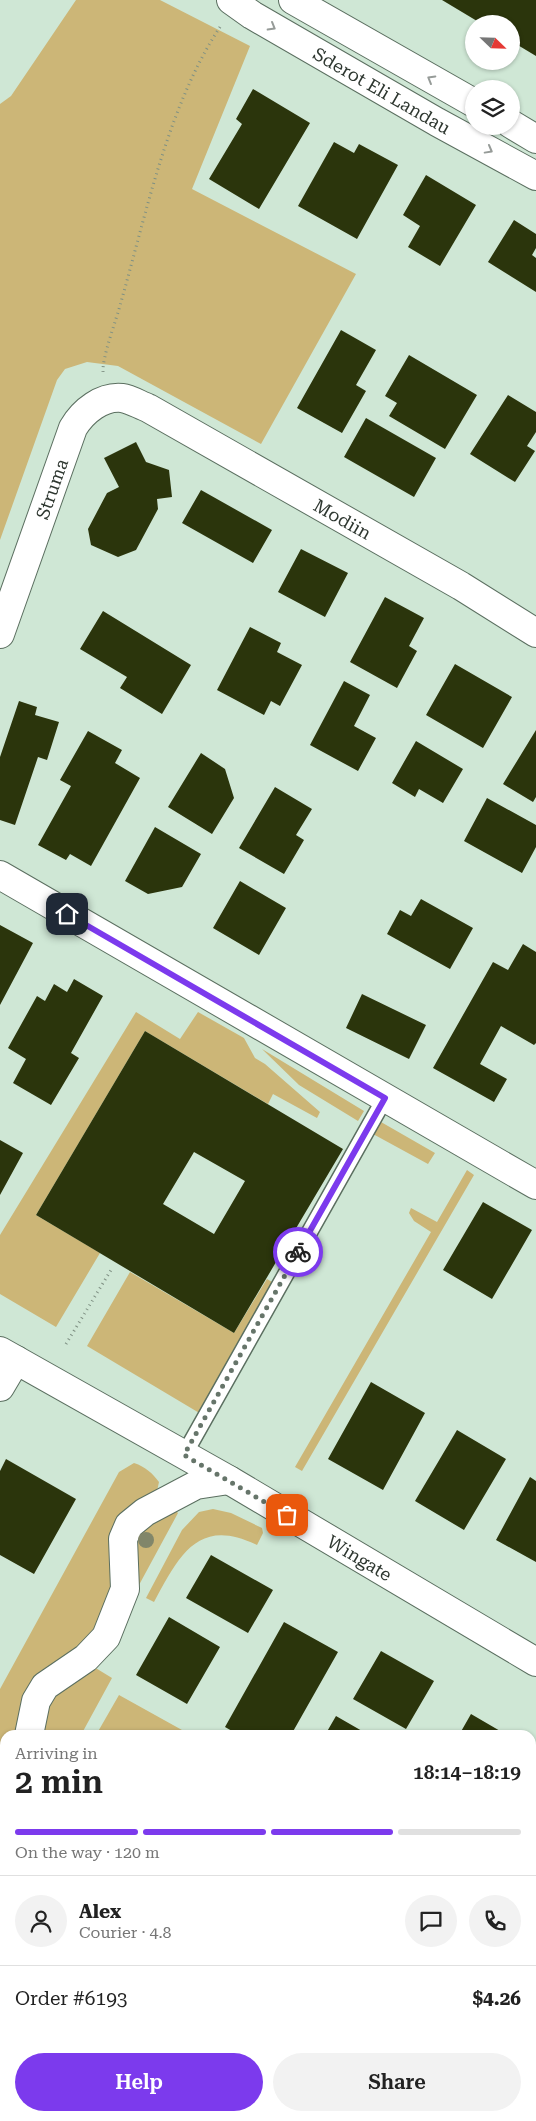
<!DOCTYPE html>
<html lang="en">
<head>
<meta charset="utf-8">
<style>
	:root { --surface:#fff; --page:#f2f2f2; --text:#222; --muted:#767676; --line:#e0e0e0; --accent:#7c3aed }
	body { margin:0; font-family:"Roboto Serif",serif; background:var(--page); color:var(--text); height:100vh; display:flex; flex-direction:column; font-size:19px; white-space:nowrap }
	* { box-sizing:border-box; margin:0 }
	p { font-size:16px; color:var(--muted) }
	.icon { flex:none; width:28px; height:28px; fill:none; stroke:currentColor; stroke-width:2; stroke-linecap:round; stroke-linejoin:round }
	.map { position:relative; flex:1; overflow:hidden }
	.panel { position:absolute; left:0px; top:1730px; width:536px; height:391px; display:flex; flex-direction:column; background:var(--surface); border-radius:15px 15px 0 0; box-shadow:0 1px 4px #0004 }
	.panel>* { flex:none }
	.needle { width:32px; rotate:113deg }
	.fabs { position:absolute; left:465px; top:15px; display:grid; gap:10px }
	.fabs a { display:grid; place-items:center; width:55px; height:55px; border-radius:50%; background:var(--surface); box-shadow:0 1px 4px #0004; font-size:25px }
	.pin { position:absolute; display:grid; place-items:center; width:42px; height:42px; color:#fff; margin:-21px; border-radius:10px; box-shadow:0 2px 8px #0006 }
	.courier { position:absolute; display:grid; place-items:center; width:50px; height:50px; margin:-25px; border:4px solid #7c3aed; border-radius:50%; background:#fff; color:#222; box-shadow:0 1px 6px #0007 }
	.summary em { font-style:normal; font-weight:600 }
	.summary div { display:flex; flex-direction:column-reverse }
	.summary { display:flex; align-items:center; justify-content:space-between; height:85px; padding:0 15px }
	h1 { font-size:32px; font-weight:600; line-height:38px }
	.bar { display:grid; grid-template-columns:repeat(4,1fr); gap:8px 5px; align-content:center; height:60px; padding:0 15px }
	.bar i { height:6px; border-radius:4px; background:var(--line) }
	.bar .active { background:var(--accent) }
	.bar p { grid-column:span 4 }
	.line { display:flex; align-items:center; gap:12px; padding:0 15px; border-top:1px solid var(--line) }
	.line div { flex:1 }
	.round { display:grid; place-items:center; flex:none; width:52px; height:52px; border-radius:26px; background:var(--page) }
	.button { display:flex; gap:10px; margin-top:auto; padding:10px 15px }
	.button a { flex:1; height:58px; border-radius:30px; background:var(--accent); color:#fff; font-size:20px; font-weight:600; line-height:58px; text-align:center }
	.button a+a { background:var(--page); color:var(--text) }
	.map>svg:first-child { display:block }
</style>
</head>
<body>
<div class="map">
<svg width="536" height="2121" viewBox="0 0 536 2121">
	<rect width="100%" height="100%" fill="#cfe7d5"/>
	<path fill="#ccb677" d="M 76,0 L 160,0 L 250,46 L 192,189 L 356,274 L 261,444 L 118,366 L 87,362 L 65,369 L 57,380 L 0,540 L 0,104 L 11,96 Z
		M 136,1012 L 180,1039 L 198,1012 L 244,1038 L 255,1058 L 265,1064 L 320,1112 L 317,1118 L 273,1094 L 268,1104 L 145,1031 L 36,1215 L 100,1253 L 56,1327 L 0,1294 L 0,1235 Z
		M 262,1049 L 364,1111 L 358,1121 L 299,1085 Z
		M 381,1122 L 435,1153 L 428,1164 L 373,1134 Z
		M 467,1170 L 474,1175 L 302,1471 L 295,1467 L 431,1232 L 414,1221 L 409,1213 L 411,1208 L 437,1222 Z
		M 130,1272 L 234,1333 L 267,1279 L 277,1285 L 201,1414 L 87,1346 Z
		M 134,1463 C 146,1467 152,1473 159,1482 L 157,1491 L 113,1587 L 97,1632 L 25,1698 L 17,1726 L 17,1735 L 5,1735 L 5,1811 L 0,1815 L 0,1689 L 119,1472 Z
		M 213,1509 L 231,1513 L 262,1528 L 263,1533 L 257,1545 C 198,1516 179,1556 154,1602 L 146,1598 L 182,1530 L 199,1512 Z
		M 176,1511 L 178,1513 L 139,1585 L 137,1583 L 133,1550 L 138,1530 Z
		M 94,1667 L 112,1678 L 81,1735 L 40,1735 L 51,1696 Z
		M 119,1695 L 191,1735 L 96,1735 Z"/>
	<path fill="#2b350c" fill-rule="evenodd" d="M 442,0 L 536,0 L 536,56 L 511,41 L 511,24 L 482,24 Z
		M 253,89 L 310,123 L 259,209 L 209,179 L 242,124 L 236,119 Z
		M 334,142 L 354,153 L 359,144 L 398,165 L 357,239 L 298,206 Z
		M 426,175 L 476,205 L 440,266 L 408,247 L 420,226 L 403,215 Z
		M 514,220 L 536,234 L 536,248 L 532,255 L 536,258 L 536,292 L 488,262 Z
		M 341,330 L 376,350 L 356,385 L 366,391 L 342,433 L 297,408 Z
		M 409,355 L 477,395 L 445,449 L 389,416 L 397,403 L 385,396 Z
		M 508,395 L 536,412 L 536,432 L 527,446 L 535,451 L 515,482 L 470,454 Z
		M 366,418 L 436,458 L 414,497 L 344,457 Z
		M 136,442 L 146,462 L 169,470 L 172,497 L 157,499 L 158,509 L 136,550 L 118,557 L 91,545 L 88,529 L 107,493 L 119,487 L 104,458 Z
		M 201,490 L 272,530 L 253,563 L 182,523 Z
		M 301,549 L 348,573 L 325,617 L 278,592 Z
		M 385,597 L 424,618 L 409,646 L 417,651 L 397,688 L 350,662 Z
		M 103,611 L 191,665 L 162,714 L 120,688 L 127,677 L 80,649 Z
		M 250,627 L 281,643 L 277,652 L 302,665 L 280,706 L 271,701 L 264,715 L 217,690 Z
		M 455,664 L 512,697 L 483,748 L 426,715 Z
		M 344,681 L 370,695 L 354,726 L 376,738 L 358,771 L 310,745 Z
		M 19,701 L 37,707 L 35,715 L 59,722 L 47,760 L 38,757 L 15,825 L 0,820 L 0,757 Z
		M 536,730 L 536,797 L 533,802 L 503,784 Z
		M 88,731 L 122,750 L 115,763 L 140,778 L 91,866 L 70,854 L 66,860 L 38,845 L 71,786 L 60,780 Z
		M 416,741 L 463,769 L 443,803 L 419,789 L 415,797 L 392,783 Z
		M 201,753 L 225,769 L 234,798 L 212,834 L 168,807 Z
		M 275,787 L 312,809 L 296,835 L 304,840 L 284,874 L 239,848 Z
		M 487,798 L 536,825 L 536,847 L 522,873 L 464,841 Z
		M 155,827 L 201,854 L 182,887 L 148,894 L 125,881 Z
		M 240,881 L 286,908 L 259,955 L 213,928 Z
		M 421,899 L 473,928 L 450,969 L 387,934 L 400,910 L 411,916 Z
		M 0,925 L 33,943 L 0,1005 Z
		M 523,944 L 536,952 L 536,1043 L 534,1045 L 501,1026 L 480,1064 L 507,1079 L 494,1102 L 433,1068 L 493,962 L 508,970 Z
		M 74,979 L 103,996 L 71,1053 L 79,1058 L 51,1105 L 13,1083 L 26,1059 L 8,1048 L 37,996 L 45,1001 L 54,984 L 67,992 Z
		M 362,994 L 426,1025 L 409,1059 L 346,1028 Z
		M 145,1031 L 343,1149 L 234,1333 L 36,1215 ZM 194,1152 L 245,1181 L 214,1234 L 163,1204 Z
		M 0,1140 L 23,1153 L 0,1195 Z
		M 483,1202 L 532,1230 L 492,1299 L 443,1270 Z
		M 371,1382 L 425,1413 L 383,1490 L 328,1459 Z
		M 457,1430 L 506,1459 L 464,1530 L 415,1501 Z
		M 6,1459 L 76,1499 L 34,1574 L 0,1555 L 0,1471 Z
		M 530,1477 L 536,1481 L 536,1562 L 496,1540 Z
		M 211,1555 L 273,1590 L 248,1633 L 186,1598 Z
		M 169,1617 L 220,1647 L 187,1704 L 136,1675 Z
		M 284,1622 L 338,1652 L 291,1735 L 239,1735 L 225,1727 Z
		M 381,1651 L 434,1681 L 406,1729 L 353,1699 Z
		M 471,1714 L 507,1735 L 459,1735 Z
		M 336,1716 L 369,1735 L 325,1735 Z
		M 536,1767 L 536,1897 L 531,1905 L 531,1776 Z
		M 5,1906 L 5,1965 L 0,1962 L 0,1915 Z
		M 531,2005 L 536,2008 L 536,2046 L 531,2044 Z
		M 87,2116 L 203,2116 L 200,2121 L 85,2121 Z
		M 305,2116 L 322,2116 L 330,2121 L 303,2121 Z
		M 370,2116 L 398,2116 L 395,2121 L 378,2121 Z"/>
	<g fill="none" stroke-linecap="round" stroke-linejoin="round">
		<defs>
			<path id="service" d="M 184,1455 L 385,1098"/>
			<g id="minor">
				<path id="s1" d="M 231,0 L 252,15 L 437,122 L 536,176"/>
				<path d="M 293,0 L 474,103"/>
				<path d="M 511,124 L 536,139"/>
				<path id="s2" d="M 0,634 L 73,428 C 83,411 102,396 122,398 C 130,399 140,405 148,408 L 461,586 L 536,633"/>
				<path d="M 0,875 L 536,1185"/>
				<path d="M 0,1387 L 16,1360"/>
				<path d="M 29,1735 L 36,1701 L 45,1686 L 86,1658 L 106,1637 L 125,1589 L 123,1539 L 129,1525 L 145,1512 L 196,1485 L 229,1480"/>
				<path d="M 0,1830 L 5,1828"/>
				<path d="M 525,2116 L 533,2121"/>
				<path d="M 251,2121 L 253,2116"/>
			</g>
			<g id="tertiary">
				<path id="s3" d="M 0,1351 L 229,1480 L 536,1662"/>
			</g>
		</defs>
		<use href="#service" stroke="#5b6f60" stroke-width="18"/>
		<use href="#minor" stroke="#5b6f60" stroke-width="30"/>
		<use href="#tertiary" stroke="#5b6f60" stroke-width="30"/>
		<path stroke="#7f9083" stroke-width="3" stroke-dasharray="1 4" stroke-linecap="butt" d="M 103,372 C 102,357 117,318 121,302 C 147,211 168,106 220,27
			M 66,1344 L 111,1270"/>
		<use href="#service" stroke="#fff" stroke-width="15"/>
		<use href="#minor" stroke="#fff" stroke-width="28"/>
		<use href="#tertiary" stroke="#fff" stroke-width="28"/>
	</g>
	<circle fill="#81866a" cx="146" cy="1540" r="8"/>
	<defs><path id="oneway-chevron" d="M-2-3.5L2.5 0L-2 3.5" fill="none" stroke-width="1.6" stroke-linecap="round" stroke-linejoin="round" transform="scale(1.25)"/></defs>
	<g stroke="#969b98">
		<use href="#oneway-chevron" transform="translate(272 27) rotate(30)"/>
		<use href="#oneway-chevron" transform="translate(431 79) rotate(-150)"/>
		<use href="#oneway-chevron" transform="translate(489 150) rotate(29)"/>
	</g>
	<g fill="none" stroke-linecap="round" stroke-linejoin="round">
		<path stroke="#66756a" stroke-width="5" stroke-dasharray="0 9" d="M 287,1515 L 184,1455 L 298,1252"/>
		<path stroke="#7c3aed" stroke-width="6" d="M 67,914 L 385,1098 L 298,1252"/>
	</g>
	<g text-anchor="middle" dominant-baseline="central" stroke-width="5" stroke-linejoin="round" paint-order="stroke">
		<g font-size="18" fill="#2e3730" stroke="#cfe7d5">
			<text stroke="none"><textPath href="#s1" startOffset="176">Sderot Eli Landau</textPath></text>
			<text stroke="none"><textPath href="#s2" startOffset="154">Struma</textPath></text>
			<text stroke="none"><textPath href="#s2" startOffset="531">Modiin</textPath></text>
			<text stroke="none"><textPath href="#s3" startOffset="415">Wingate</textPath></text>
		</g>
	</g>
</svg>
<div class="fabs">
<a><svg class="needle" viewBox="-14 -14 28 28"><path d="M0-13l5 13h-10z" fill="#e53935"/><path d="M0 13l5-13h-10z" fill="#767676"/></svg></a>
<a><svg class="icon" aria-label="layers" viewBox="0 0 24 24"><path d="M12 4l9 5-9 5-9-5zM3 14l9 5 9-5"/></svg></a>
</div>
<div class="pin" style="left:287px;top:1515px;background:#ea580c"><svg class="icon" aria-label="bag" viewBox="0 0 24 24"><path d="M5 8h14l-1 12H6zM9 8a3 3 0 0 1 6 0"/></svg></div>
<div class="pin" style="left:67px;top:914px;background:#1f2937"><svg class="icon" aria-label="home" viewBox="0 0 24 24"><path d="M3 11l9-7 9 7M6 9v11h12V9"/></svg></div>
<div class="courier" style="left:298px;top:1252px"><svg class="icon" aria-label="bike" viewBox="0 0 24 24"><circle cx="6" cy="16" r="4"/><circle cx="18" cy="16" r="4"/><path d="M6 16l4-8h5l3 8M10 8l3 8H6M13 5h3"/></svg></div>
<section class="panel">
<div class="summary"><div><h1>2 min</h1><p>Arriving in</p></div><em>18:14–18:19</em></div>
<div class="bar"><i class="active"></i><i class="active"></i><i class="active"></i><i></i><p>On the way · 120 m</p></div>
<div class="line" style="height:90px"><a class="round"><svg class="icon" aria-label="person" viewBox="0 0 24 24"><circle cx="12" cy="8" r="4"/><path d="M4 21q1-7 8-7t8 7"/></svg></a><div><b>Alex</b><p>Courier · 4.8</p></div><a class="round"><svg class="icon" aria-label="chat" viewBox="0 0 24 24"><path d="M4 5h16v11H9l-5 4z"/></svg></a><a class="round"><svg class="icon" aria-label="phone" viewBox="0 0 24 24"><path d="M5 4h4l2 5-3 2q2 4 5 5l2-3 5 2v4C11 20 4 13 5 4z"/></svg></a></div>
<div class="line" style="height:65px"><div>Order #6193</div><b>$4.26</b></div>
<div class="button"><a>Help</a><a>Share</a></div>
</section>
</div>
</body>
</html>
